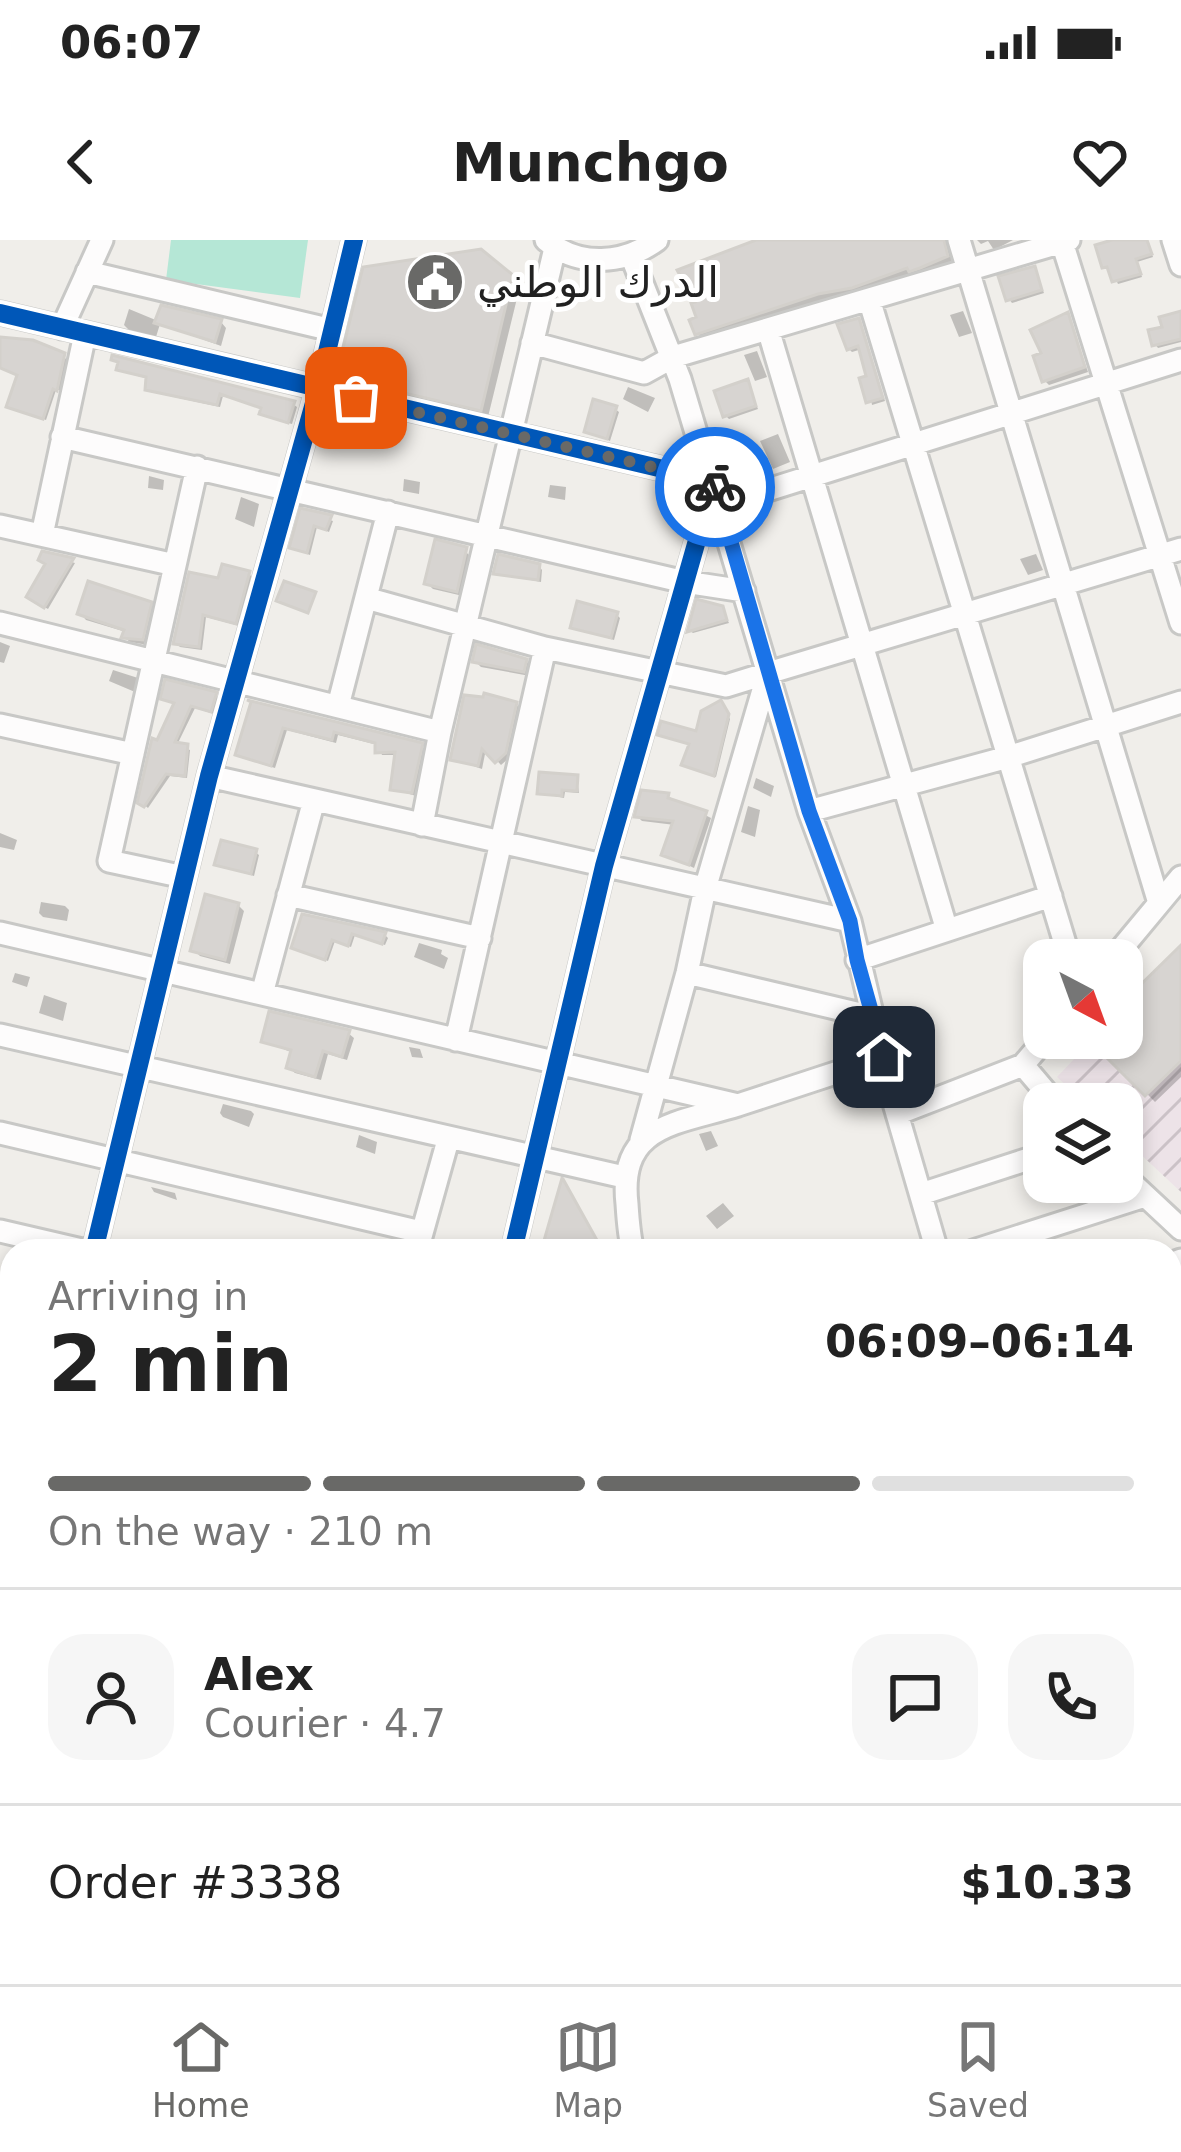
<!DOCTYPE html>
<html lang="en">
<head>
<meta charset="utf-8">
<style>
	:root { --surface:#fff; --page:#f6f6f6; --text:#222; --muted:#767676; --line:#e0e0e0; --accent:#696967 }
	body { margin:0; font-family:"DejaVu Sans","Noto Sans Arabic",sans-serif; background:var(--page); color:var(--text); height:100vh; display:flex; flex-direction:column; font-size:45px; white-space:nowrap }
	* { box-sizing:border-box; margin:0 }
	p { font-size:39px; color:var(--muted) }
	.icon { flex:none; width:66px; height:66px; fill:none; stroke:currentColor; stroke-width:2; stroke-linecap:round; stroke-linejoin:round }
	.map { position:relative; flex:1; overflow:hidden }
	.panel { position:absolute; left:0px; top:999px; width:1182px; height:747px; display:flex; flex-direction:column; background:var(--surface); border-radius:36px 36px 0 0; box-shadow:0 6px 18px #0003 }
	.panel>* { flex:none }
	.needle { width:78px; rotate:139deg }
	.controls { position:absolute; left:1023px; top:699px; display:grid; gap:24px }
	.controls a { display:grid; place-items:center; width:120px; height:120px; border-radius:24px; background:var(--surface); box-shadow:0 6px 18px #0003; font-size:60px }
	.pin { position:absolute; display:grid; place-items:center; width:102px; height:102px; color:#fff; margin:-51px; border-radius:24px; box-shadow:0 6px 18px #0006 }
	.courier { position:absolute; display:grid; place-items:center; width:120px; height:120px; margin:-60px; border:9px solid #1a73e8; border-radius:50%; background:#fff; color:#222; box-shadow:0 3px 15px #0007 }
	.head em { font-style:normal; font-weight:800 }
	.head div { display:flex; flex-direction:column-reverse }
	.head { display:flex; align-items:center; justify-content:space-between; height:204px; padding:0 48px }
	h1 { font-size:78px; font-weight:800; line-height:90px }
	.bar { display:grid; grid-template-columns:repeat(4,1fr); gap:18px 12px; align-content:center; height:144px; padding:0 48px }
	.bar i { height:15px; border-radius:9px; background:var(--line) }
	.bar .selected { background:var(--accent) }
	.bar p { grid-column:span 4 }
	.line { display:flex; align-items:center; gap:30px; padding:0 48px; border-top:3px solid var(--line) }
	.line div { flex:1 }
	.round { display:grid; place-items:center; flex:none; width:126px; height:126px; border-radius:36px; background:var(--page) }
	.status { display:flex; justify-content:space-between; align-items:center; height:84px; padding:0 60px; background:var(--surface); direction:ltr }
	.status svg { height:33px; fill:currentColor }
	header { display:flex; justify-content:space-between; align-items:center; height:156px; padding:0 48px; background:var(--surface); font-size:54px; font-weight:800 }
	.tabs { display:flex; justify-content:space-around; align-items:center; height:168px; border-top:3px solid var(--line); background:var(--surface); font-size:33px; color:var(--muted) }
	.tabs a { display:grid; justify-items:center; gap:6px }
	.tabs .selected { color:var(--accent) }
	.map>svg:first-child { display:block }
</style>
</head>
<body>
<div class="status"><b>06:07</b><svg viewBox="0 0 49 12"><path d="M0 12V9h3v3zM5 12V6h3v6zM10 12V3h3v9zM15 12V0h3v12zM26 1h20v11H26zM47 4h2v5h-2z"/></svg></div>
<header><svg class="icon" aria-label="back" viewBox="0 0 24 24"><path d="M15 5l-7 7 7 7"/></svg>Munchgo<svg class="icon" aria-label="heart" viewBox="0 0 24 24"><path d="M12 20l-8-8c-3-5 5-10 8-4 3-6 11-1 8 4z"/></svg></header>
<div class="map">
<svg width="1181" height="1744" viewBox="0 0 1181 1744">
	<defs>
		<pattern id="industrial-furrows" width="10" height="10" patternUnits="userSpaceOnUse" patternTransform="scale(3)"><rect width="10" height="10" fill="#ede3e8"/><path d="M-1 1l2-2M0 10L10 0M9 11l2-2" fill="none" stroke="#cbc2c7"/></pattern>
	</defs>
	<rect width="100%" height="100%" fill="#f0eeea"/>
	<path fill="url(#industrial-furrows)" d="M 1181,705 L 1181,952 L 1122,897 L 1122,864 L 1086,864 L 1057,837 L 1094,798 L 1122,798 Z
		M 0,1669 L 12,1670 L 12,1734 L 152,1734 L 152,1744 L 0,1744 Z"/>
	<path fill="#b5e7d6" d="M 171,0 L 308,0 L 300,58 L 166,40 Z"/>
	<path fill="#0003" d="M 765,0 L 951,0 L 948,5 L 952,21 L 927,33 L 914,33 L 703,99 L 698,93 Z
		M 1013,0 L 994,10 L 988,1 L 981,4 L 977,0 Z
		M 1123,0 L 1147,0 L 1153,17 L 1137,22 L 1142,37 L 1118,44 L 1111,29 L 1104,27 Z
		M 1034,29 L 1044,53 L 1012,63 L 1009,59 Z
		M 511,38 L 520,46 L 488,177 L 348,144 L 340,136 Z
		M 129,69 L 158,81 L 221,82 L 226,88 L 221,106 L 160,84 L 156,97 L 130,91 L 124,85 Z
		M 963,71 L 972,93 L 959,97 L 950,75 Z
		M 1181,74 L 1181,102 L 1158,108 L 1155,104 L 1165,89 Z
		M 1068,76 L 1088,132 L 1049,145 L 1044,140 L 1045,115 Z
		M 858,81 L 885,161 L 872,165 L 862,109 L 852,112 L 849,109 Z
		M 0,100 L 67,119 L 61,150 L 56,150 L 46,180 L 10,167 L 20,136 L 0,128 Z
		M 757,111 L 767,137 L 755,141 L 744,115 Z
		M 114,119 L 293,164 L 297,167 L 292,184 L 266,177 L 264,169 L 223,156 L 220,167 L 151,152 L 149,139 L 123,132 L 121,124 Z
		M 747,143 L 758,169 L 729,179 L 725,175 Z
		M 628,147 L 655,158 L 648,172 L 623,159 Z
		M 615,169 L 619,172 L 610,201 L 587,191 Z
		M 778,194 L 790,222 L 773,229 L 760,201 Z
		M 149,236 L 164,240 L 163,250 L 148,248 Z
		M 404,239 L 420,242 L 419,254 L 403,251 Z
		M 550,245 L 566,247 L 565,260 L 548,257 Z
		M 241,257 L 259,264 L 254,287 L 235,279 Z
		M 302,271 L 333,281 L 329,292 L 317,287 L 310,315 L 292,308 Z
		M 465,311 L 471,317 L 463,356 L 433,349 L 427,343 Z
		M 44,314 L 75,323 L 48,369 L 32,360 L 49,325 Z
		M 1036,314 L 1043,330 L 1028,335 L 1020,319 Z
		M 539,326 L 542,330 L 541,342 L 496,333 Z
		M 249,334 L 253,338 L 240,386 L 206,377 L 202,410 L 180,407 L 176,403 L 221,341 Z
		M 150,364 L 156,370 L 148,405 L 130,402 L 124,397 L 126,392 L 86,380 L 81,374 Z
		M 722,369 L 729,383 L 693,393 L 690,391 Z
		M 617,375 L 620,378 L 614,400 L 573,387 Z
		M 0,402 L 10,406 L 4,423 L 0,422 Z
		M 475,421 L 526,421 L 532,427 L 530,436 L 481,427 Z
		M 113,430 L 138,438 L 135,452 L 109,441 Z
		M 215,455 L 219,458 L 214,474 L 195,468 L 177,505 L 190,510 L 187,538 L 170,536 L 148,568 L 141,562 L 159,503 L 177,464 L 164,458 Z
		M 253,464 L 421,506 L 425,510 L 416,556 L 393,549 L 398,515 L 382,515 L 378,505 L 338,495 L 336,503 L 287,490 L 275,528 L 242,518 L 238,514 Z
		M 516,464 L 520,469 L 509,518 L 501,525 L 486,509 L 482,529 L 453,519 Z
		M 723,467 L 730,479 L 716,537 L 687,526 L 698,494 Z
		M 577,538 L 579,553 L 565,552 L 564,558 L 540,553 Z
		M 756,538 L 774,546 L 771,557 L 753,548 Z
		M 667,556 L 711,578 L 694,628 L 665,614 L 675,585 L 642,581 L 637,576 Z
		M 748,566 L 760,570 L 755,597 L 741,592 Z
		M 0,593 L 17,600 L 14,610 L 0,607 Z
		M 255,612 L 259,615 L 254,636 L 218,624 Z
		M 41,662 L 65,666 L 69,670 L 67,681 L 43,677 L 39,673 Z
		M 238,665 L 244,671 L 230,724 L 200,716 L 194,710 Z
		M 304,677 L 385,695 L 388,698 L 385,705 L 355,695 L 351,707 L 335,701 L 328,721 L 294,708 Z
		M 419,703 L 442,710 L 441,714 L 448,718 L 444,729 L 414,717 Z
		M 1181,710 L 1181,837 L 1155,862 L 1092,798 L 1122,798 L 1122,767 Z
		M 15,733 L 30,737 L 27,747 L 12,742 Z
		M 44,755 L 67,763 L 63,781 L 39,773 Z
		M 348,793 L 354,798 L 347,820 L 328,814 L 321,840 L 295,833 L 289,828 L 293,813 L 264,801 Z
		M 409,807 L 420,809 L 423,818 L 412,817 Z
		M 223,864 L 251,871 L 254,874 L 249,887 L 223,877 L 220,873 Z
		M 711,891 L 718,906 L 706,911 L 699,894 Z
		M 359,895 L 377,902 L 375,914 L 356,907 Z
		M 151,947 L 175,953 L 177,960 L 154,952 Z
		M 723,963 L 734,976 L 717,989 L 706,976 Z
		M 700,1000 L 710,1011 L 687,1011 Z
		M 0,1191 L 12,1195 L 12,1207 L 0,1204 Z
		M 1170,1377 L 1181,1382 L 1181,1416 L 1170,1411 Z
		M 42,1734 L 131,1736 L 139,1744 L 41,1744 Z
		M 277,1734 L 344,1734 L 343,1744 L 277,1744 Z
		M 413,1734 L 441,1734 L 440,1744 L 412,1744 Z
		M 471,1734 L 543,1734 L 542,1744 L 474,1744 Z
		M 726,1734 L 752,1734 L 756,1744 L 729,1744 Z"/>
	<path fill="#d7d4d1" stroke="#d3d0cb" stroke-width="3" d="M 756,0 L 944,0 L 948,16 L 920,28 L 909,32 L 907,28 L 852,48 L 818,54 L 695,95 L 689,80 L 696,77 L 691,63 L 695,62 L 677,30 Z
		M 1112,0 L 1147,0 L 1152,14 L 1136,19 L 1141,34 L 1112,42 L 1107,27 L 1102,28 L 1095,5 Z
		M 481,9 L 513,35 L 481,171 L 336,137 L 363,27 Z
		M 1035,26 L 1042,50 L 1006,61 L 998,36 Z
		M 161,65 L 222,79 L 215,102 L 154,83 Z
		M 1181,71 L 1181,99 L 1152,106 L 1148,90 L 1162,87 L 1159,77 Z
		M 1068,72 L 1085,127 L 1042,142 L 1033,116 L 1041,113 L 1030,90 Z
		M 859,78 L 883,158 L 866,163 L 859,138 L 866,136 L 858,106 L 847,110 L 837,84 Z
		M 0,97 L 33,100 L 65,113 L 58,146 L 57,151 L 53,149 L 43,179 L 6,167 L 17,135 L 0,128 Z
		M 112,115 L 295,161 L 288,183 L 259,174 L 261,168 L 220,154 L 217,165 L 145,150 L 146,137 L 116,130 L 118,122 L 111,120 Z
		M 748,139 L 756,166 L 723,177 L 714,151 Z
		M 593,159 L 617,166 L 607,199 L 584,192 Z
		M 300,268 L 332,275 L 326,290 L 314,286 L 307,313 L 289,308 Z
		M 435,299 L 467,307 L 457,352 L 424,344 Z
		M 42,311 L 74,318 L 44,368 L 26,357 L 45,324 L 38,320 Z
		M 498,314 L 540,324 L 538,340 L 493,334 Z
		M 222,324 L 250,331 L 236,384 L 203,375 L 199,407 L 173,404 L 189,332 L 218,338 Z
		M 88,341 L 152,362 L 143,400 L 121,398 L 124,390 L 77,374 Z
		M 284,341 L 316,352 L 308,373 L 276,361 Z
		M 696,359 L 723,366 L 727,380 L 687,392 Z
		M 577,361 L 618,372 L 611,398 L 570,388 Z
		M 476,404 L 527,419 L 524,432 L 472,422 Z
		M 165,439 L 217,452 L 211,472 L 191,466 L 175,502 L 188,504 L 185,536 L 166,534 L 144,567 L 137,563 L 152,498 L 157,500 L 174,463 L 160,459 Z
		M 484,453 L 517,462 L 506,513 L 495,523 L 482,509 L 478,526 L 450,520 L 464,455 L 483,457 Z
		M 247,460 L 423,503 L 412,553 L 390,550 L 395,512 L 375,513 L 375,503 L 334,492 L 332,500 L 283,488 L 271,526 L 235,515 L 251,462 Z
		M 721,460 L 729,474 L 714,536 L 681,525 L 689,504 L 657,495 L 661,481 L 696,491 L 701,471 Z
		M 539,532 L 578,535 L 577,551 L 562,550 L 562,556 L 537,554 Z
		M 641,550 L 669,553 L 668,558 L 707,571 L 689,625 L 661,615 L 673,581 L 634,577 Z
		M 221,600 L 257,609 L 251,634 L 214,625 Z
		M 205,654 L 239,663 L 225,720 L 190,711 Z
		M 302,674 L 386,692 L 382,704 L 352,694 L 348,706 L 332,700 L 325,720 L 291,708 Z
		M 1181,705 L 1181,821 L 1145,856 L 1087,798 L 1122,798 L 1122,763 Z
		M 269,771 L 350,790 L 342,817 L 323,811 L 315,837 L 286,828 L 291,810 L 261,802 Z
		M 562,938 L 563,939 L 603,1011 L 541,1011 Z"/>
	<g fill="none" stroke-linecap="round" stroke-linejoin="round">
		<defs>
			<path id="minor" d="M 546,0 C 579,28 624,24 657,0
				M 959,0 L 1159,663
				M 1173,0 L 1181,25
				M 1062,2 L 1181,383
				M 631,15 L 680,139 L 809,571 L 850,681 L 891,853 L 937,1011
				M 87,32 L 332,90
				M 869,59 L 1070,720
				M 0,73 L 714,241 L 604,626 L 513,1011
				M 62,88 L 102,0
				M 768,89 L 946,687
				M 532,103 L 644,133 L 673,117 L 1069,0
				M 62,197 L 685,342 L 744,351
				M 720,265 L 1181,120
				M 0,286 L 175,325
				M 42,295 L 85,94
				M 366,358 L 545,408 L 726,446 L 768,433
				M 0,383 L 440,492
				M 338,466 L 388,272
				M 0,485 L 133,514
				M 209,536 L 850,681
				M 809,571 L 1008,517 L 1181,462
				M 422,585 L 440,492 L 555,8
				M 184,637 L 109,621 L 197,227
				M 288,655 L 480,698
				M 0,693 L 738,865 L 884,817
				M 857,720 L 1051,656
				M 1112,720 L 1181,637
				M 687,733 L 873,777
				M 262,754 L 314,560
				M 0,795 L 624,937
				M 456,800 L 545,408
				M 1023,825 L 1046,798
				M 897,874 L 1023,825 L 1056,864
				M 0,893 L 421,992
				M 641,900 L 687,733 L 705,649 L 768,433 L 1181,309
				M 1122,934 L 1181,989
				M 921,954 L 1044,914
				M 0,991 L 86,1011
				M 94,1011 L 209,536 L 318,149 L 354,0
				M 417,1011 L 448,900
				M 633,1011 C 629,996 628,980 627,964 C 618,884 677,884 738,865
				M 973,1011 L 1145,956
				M 1170,1024 L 1181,1020
				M 1170,1271 L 1181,1275
				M 0,1400 L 12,1350
				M 0,1520 L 12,1520
				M 162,1734 L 162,1744
				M 648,1734 L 648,1744
				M 706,1734 L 708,1744
				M 796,1734 L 796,1744
				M 252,1744 L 253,1734
				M 353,1744 L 353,1734
				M 453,1744 L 453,1734
				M 556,1744 L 556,1734"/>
			<path id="major" d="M 1170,1631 L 1181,1632
				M 0,1645 L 12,1646
				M 1103,1734 L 1109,1744"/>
		</defs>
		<use href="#minor" stroke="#c8c8c6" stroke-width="27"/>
		<use href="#major" stroke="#a79f86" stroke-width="33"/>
		<use href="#minor" stroke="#fdfcfc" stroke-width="21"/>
		<use href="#major" stroke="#f3eee6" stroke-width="27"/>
		<defs>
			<path id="cycleway" d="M 0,73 L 714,241 L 604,626 L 513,1011
				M 94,1011 L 209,536 L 318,149 L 354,0"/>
		</defs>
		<use href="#cycleway" stroke="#fff" stroke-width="26"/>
		<use href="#cycleway" stroke="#0057b8" stroke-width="18"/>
	</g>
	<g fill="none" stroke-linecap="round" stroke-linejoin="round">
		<path stroke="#696967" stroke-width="12" stroke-dasharray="0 21.6" d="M 356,158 L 713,241 L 715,247"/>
		<path stroke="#1a73e8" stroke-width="15" d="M 715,247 L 809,571 L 850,681 L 857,720 L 884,817"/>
	</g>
	<defs>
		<symbol id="civic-disc" viewBox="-11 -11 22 22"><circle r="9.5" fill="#696967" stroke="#fff"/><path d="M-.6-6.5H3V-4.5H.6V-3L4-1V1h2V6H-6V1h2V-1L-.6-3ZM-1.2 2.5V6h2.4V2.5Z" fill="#fff"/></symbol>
	</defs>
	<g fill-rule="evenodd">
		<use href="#civic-disc" x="402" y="9" width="66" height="66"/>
	</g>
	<g text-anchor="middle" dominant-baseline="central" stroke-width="10" stroke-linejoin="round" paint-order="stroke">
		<g font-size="42" fill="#212121" stroke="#fff" text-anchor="start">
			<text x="477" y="42">الدرك الوطني</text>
		</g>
	</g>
</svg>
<div class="controls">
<a><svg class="needle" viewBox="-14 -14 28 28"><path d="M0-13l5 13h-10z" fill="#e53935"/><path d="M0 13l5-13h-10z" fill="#767676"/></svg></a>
<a><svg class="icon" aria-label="layers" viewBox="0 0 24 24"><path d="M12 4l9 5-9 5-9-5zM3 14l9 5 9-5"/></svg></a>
</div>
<div class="pin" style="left:356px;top:158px;background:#ea580c"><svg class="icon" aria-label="bag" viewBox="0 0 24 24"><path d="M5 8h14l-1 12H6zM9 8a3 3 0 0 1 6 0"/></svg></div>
<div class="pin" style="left:884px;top:817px;background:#1f2937"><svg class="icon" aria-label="home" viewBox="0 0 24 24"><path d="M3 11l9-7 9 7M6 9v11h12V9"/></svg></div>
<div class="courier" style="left:715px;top:247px"><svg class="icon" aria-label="bike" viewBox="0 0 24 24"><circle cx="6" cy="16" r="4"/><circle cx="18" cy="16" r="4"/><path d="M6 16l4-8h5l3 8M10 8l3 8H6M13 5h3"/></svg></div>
<section class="panel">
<div class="head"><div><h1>2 min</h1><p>Arriving in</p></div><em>06:09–06:14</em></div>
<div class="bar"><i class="selected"></i><i class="selected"></i><i class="selected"></i><i></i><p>On the way · 210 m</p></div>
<div class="line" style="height:216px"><a class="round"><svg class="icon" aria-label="person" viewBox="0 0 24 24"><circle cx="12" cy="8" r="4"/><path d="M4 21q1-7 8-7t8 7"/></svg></a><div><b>Alex</b><p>Courier · 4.7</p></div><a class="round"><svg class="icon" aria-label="chat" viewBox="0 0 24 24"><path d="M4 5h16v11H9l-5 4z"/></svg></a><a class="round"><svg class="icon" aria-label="phone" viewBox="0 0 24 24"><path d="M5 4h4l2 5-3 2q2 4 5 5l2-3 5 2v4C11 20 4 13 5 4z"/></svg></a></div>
<div class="line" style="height:156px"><div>Order #3338</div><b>$10.33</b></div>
</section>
</div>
<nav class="tabs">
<a class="selected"><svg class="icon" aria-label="home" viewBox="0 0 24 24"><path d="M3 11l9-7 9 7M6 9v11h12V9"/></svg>Home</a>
<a><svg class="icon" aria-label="map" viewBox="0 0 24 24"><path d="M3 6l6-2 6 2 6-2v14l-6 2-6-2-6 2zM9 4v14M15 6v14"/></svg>Map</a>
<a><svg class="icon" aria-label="saved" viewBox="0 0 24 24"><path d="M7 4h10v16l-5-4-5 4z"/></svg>Saved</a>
</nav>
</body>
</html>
